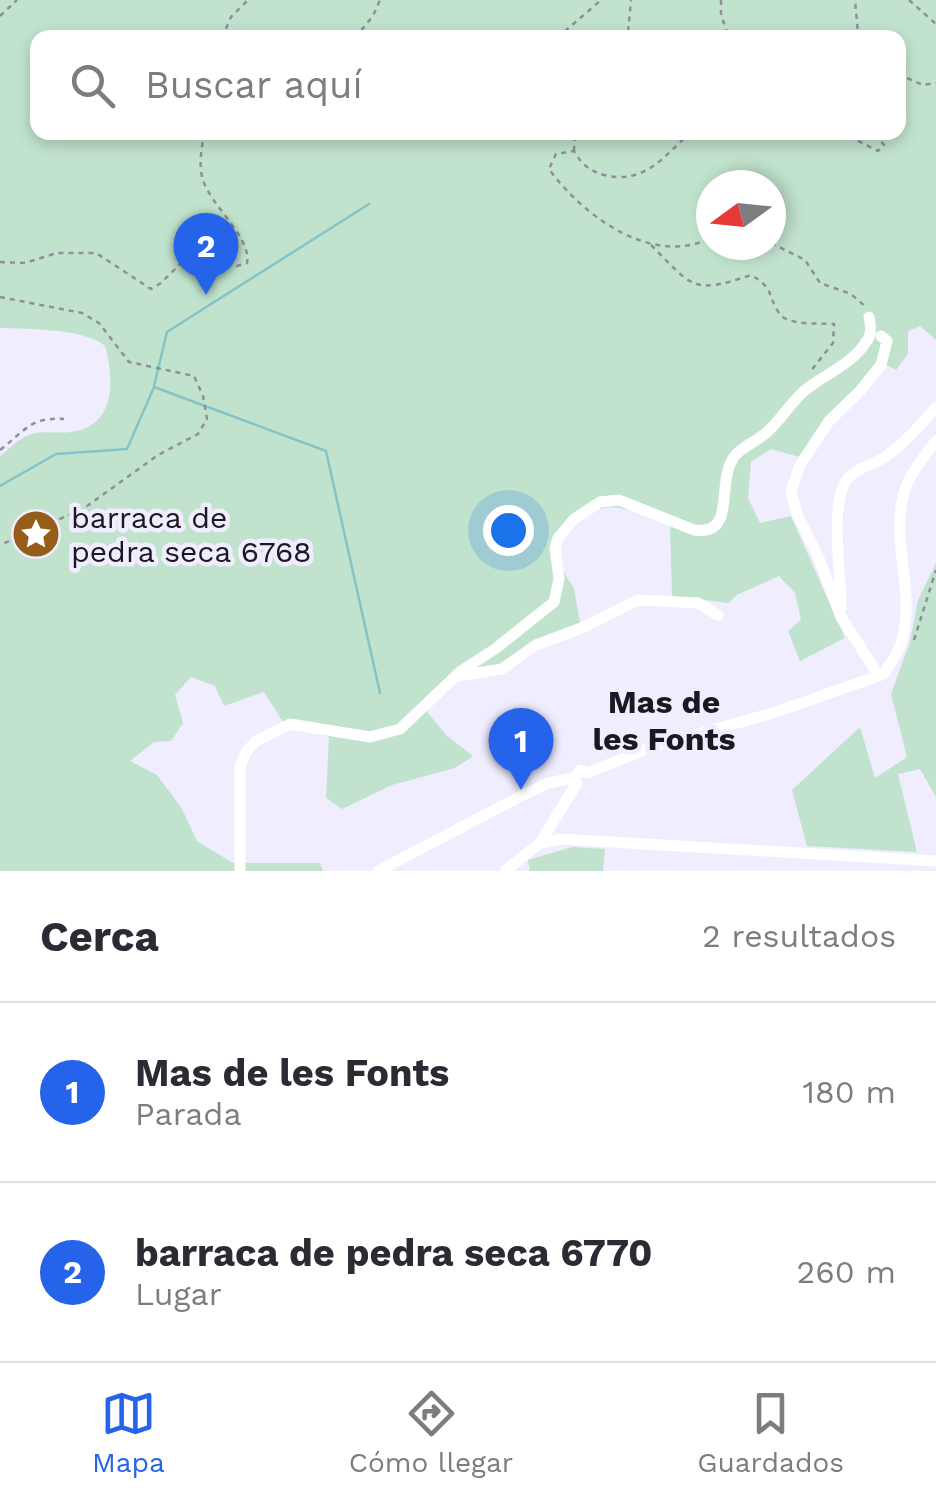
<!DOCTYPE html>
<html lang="es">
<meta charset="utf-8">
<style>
body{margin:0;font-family:"Work Sans",sans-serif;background:#f7f7f7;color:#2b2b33}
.compass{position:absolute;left:696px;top:170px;width:90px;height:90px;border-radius:50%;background:#fff;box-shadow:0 5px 15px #0003;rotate:255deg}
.you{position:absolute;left:508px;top:530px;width:35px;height:35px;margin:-25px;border:8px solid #fff;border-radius:50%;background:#1a73e8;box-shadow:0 0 0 15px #1a73e833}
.badge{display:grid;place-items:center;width:65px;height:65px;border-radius:50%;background:#2563eb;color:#fff;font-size:32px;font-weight:700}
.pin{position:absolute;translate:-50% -82px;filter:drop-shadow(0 2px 5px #0008)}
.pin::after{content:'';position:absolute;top:52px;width:35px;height:30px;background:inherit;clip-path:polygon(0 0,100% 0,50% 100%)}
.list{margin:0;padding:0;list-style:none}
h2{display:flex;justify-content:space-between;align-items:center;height:130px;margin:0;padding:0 40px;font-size:42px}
h2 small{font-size:32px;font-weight:400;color:#7c7c81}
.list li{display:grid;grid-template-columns:65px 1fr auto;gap:30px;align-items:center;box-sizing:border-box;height:180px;padding:0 40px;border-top:2px solid #e1e1e2}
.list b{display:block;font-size:38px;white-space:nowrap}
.list p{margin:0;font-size:32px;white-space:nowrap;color:#7c7c81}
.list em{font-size:32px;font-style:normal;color:#7c7c81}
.icon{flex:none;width:55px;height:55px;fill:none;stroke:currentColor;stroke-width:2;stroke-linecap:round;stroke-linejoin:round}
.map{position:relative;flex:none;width:936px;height:871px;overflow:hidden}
.search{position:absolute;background:#fff;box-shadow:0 5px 15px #0003;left:30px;right:30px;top:30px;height:110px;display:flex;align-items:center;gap:25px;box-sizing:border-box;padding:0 35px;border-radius:20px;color:#7c7c81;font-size:38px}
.sheet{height:490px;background:#fff}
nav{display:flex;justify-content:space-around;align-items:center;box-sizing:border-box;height:140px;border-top:2px solid #e1e1e2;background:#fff;font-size:28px;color:#7c7c81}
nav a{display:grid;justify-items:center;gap:5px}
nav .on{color:#2563eb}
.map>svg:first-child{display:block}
.green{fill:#c1e3cd;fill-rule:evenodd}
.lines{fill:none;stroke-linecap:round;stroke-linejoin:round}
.stream{stroke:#86c3c7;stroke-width:2.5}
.path{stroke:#908e9b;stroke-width:2.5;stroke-dasharray:5 5;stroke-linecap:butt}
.minor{stroke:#fff;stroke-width:11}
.labels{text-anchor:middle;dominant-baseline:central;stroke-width:9;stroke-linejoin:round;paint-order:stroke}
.poi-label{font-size:30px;fill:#19191f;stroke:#efedfe;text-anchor:start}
.neighbourhood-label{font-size:32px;font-weight:bold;fill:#19191f;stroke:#efedfe}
</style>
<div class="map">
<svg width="936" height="871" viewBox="0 0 936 871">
<rect width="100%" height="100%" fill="#efedfe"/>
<!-- green -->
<path class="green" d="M0,0H936V340L920,326L908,331V354L896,370L879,361L800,457L771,449L751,462L748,498L760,523L791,516L845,638L800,661L788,631L801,620L795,593L779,576L737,595L728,603L672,596L670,526C614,503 598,492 558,547L560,567L574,588L580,623L501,666L456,669L420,703L446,735L473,756L455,768L392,785L342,809L326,798L329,737L283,722L264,692L224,706L215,686L191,677L175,695L183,723L171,741L154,742L130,761L157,775L181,807L197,841L233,863H320L323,871H0V456C11,448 19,437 32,434C44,430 58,434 71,432C115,427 115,381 105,346C84,328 28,329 0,328ZM38,38H898V132H38ZM711,185H771V245H711Z
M936,563V797L920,769L898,774L917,852L807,846L792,790L860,727L875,778L907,757L891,694L910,642L918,600Z
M572,847L605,849L603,871H530L528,860Z"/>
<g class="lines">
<!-- stream -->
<path class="stream" d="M154,386L167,332L369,204
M0,486L56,454L127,449L154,387L326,451L380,693"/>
<!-- path -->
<path class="path" d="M721,0V15L729,38
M909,0L936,24
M0,16L17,0
M222,38L231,17L248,0
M355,38L373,16L380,0
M546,38L564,32L601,0
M621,38L628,32L631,0
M855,38L858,33L855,0
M898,74L923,85L936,83
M691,132C664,156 645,185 604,175C590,171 581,164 574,151L556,154L549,169C583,216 652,267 711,238
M840,132L878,151L884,145L874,132
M574,151L575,132
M771,243L805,260L820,283L851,294L866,307
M651,245C693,287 692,295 751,275C775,289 767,295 779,313C787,326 820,323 834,324L833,343L810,372
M0,262L25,263L57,253H96L151,289L161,283L182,262L219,260L237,266L247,263C252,238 211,206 203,180C198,164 202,149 204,132
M0,297L82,313L99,323L129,362L194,376L203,396L207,419L198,434L158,455L83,509L0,545
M0,450C26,430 30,417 64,419
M914,640L936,570"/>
<!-- minor -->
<path class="minor" d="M841,608C842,576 827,499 850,476C859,467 875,464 885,457C905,443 920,426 936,407
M458,676L502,669L536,645L584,627L638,600L698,603L718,615
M879,676L841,617L818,556L797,514L791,491L800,465L829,421L860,391L881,365L887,341L881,336
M574,778L580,770L587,773L652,747L773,713L884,674C890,664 899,652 902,640C915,596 893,546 902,501C906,477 922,460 936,441
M540,843L560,839L936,861
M240,871V767L246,752L256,741L290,724L370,737L400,729L461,671L495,649L554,602L559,579L555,548L558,538L574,519L600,502L619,500L694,530C742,537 710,472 741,450C749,444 759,439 766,433C780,421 789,405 803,392C824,374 853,365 868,339C872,332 871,325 869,317
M378,871L523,795L548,783L574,778
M505,871L540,843L577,783"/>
</g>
<!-- icons -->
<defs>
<g id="sight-disc" transform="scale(2.5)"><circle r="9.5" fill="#965c1a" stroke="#efedfe"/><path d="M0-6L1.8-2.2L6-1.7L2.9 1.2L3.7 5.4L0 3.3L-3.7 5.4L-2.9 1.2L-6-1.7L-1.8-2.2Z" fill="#fff"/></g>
</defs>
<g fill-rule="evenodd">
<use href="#sight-disc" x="36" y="534"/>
</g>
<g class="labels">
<!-- poi labels -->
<g class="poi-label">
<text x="71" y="517">barraca de<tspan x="71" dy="34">pedra seca 6768</tspan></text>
</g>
<!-- neighbourhood labels -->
<g class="neighbourhood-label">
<text x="664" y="702">Mas de<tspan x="664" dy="37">les Fonts</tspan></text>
</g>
</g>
</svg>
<svg class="compass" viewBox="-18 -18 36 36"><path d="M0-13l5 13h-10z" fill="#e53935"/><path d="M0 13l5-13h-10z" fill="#7c7c81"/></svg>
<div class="you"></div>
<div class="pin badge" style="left:521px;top:790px">1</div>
<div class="pin badge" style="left:206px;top:295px">2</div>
<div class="search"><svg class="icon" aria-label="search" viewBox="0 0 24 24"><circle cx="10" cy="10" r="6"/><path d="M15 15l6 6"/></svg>Buscar aquí</div>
</div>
<section class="sheet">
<h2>Cerca<small>2 resultados</small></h2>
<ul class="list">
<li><span class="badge">1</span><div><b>Mas de les Fonts</b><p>Parada</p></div><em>180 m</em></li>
<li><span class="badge">2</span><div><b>barraca de pedra seca 6770</b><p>Lugar</p></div><em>260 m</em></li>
</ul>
</section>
<nav>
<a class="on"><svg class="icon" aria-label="map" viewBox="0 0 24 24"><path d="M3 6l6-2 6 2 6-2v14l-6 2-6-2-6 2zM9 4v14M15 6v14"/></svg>Mapa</a>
<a><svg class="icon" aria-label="directions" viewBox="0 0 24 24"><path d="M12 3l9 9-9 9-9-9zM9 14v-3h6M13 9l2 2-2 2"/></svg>Cómo llegar</a>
<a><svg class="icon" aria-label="saved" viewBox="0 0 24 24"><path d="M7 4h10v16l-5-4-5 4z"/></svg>Guardados</a>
</nav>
